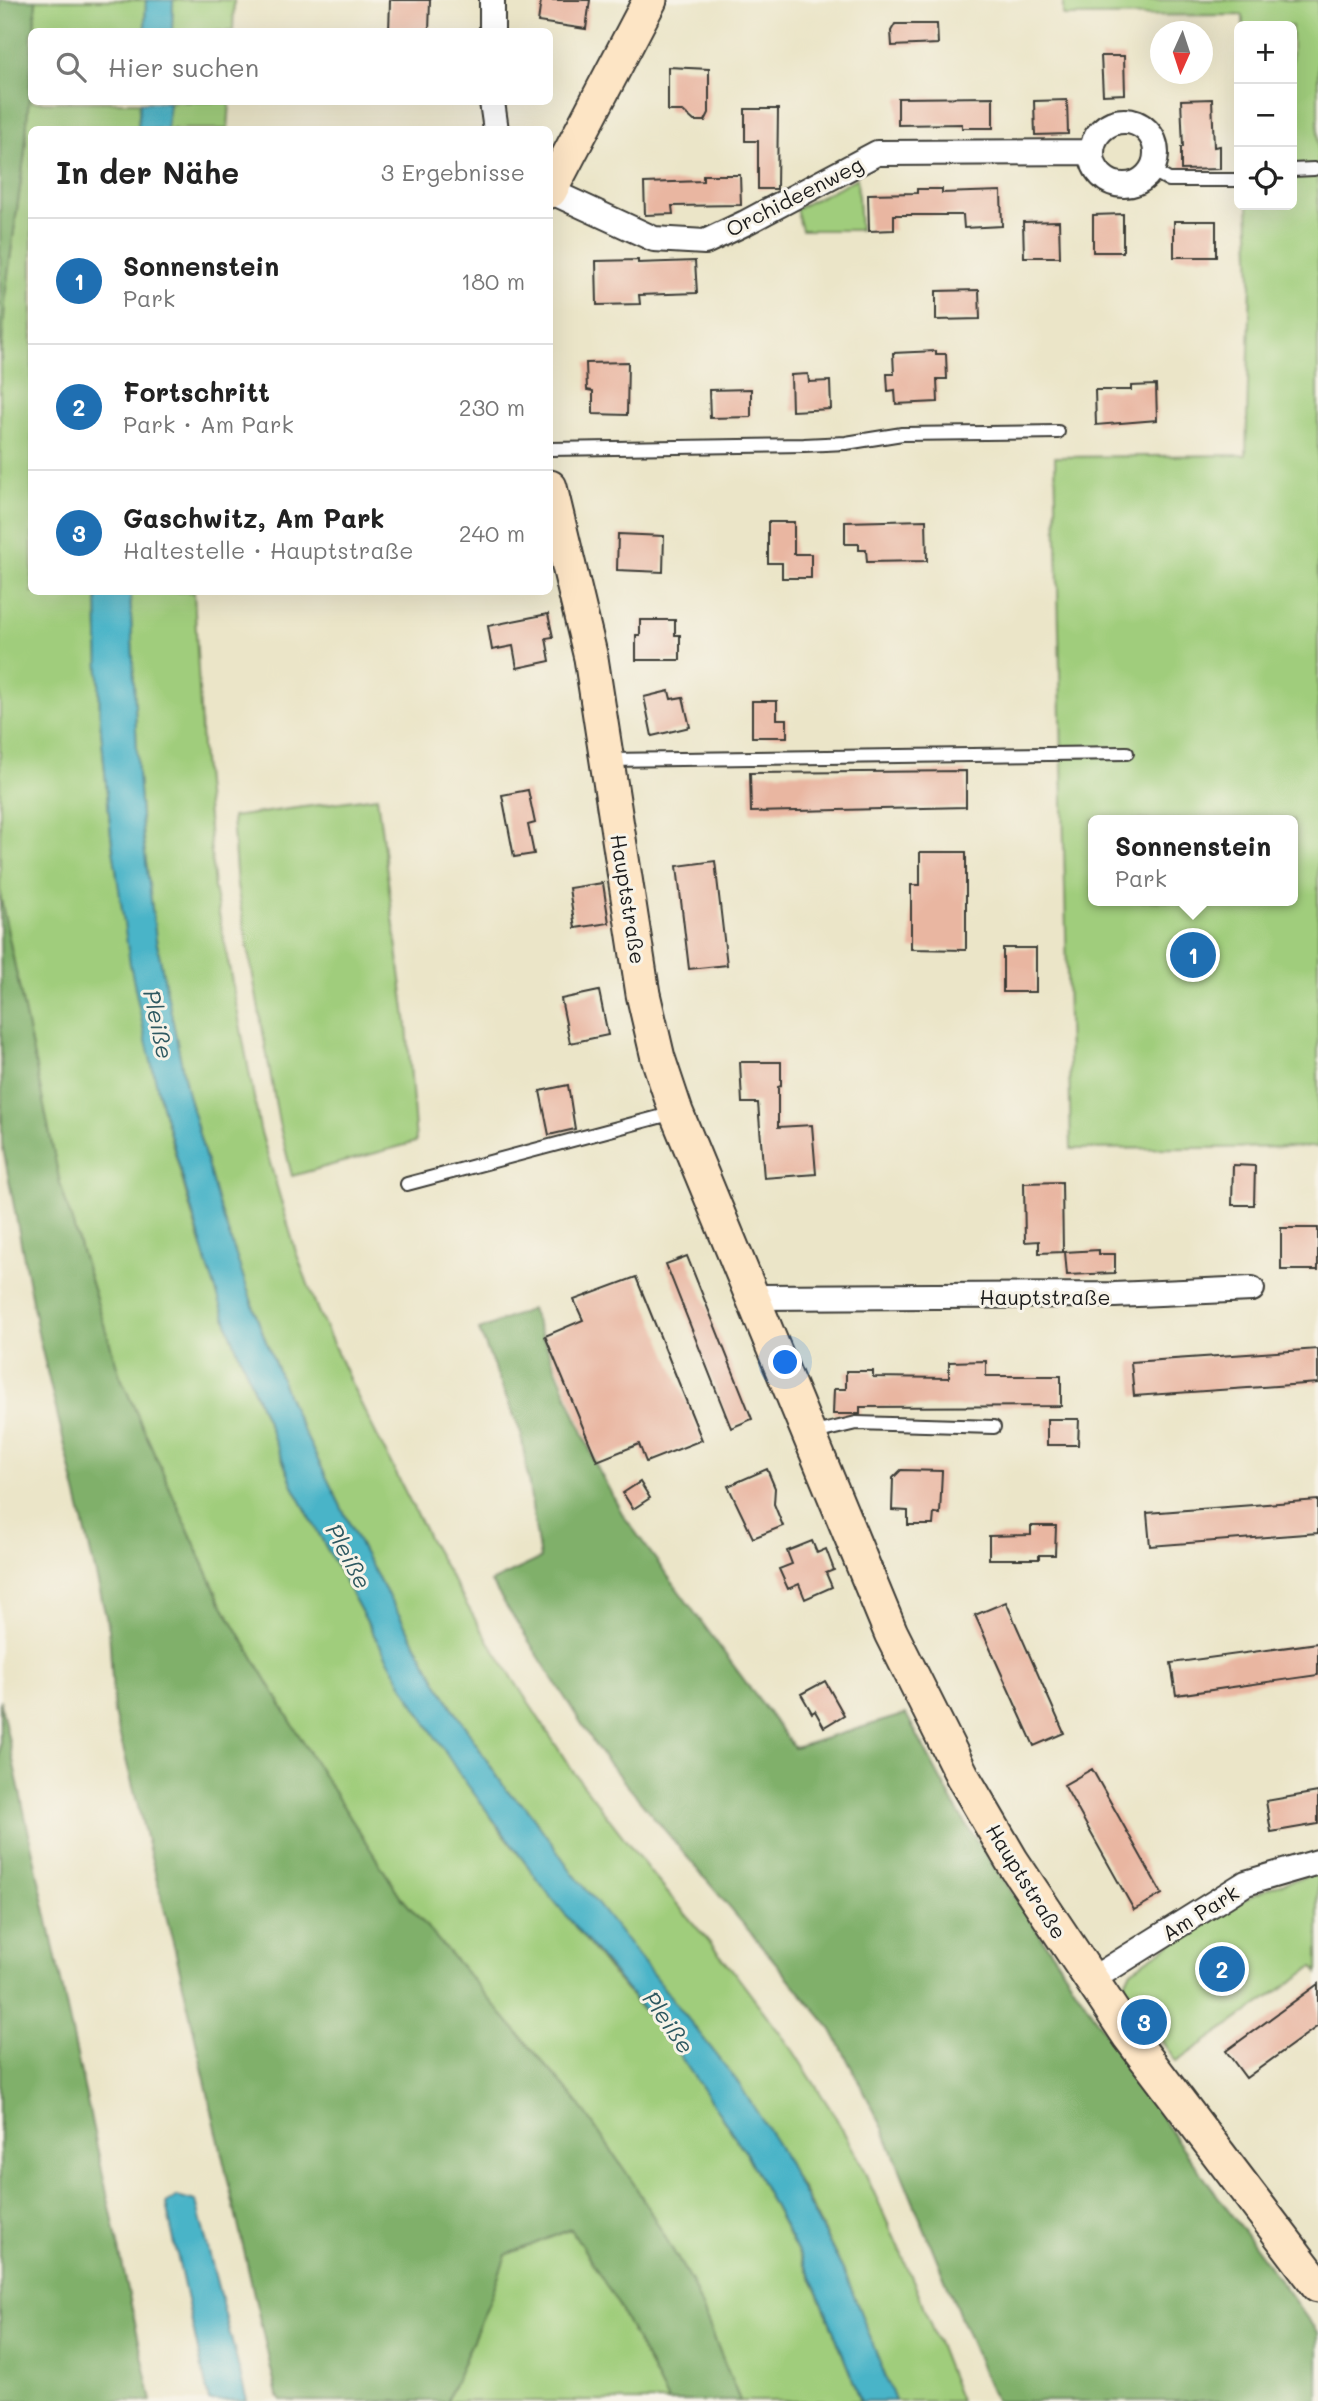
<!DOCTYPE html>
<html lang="de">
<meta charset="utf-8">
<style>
body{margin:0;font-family:Mali,sans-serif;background:#f6f6f6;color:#222}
.controls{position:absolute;right:21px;top:21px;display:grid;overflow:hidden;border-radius:10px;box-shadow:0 7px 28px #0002}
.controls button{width:63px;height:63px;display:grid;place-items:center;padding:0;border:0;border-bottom:2px solid #e0e0e0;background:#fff;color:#222;font:35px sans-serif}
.compass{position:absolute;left:1150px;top:21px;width:63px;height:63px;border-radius:50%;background:#fff;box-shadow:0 7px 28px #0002;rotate:183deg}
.you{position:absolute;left:786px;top:1363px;width:24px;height:24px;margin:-18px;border:5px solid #fff;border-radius:50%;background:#1a73e8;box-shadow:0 0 0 10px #1a73e833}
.badge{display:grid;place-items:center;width:46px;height:46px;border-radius:50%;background:#1f6fb2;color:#fff;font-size:23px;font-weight:700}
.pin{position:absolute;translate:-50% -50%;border:4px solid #fff;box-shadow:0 2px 7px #0006}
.popup{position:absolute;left:1088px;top:815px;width:210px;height:91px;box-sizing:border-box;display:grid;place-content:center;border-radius:10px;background:#fff;filter:drop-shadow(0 2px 5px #0005);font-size:23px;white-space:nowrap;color:#767676}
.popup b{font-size:26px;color:#222}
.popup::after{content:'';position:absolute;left:50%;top:100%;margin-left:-14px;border:14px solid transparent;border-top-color:#fff}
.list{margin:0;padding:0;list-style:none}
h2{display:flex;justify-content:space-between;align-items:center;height:91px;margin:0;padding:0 28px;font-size:30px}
h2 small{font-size:23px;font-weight:400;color:#767676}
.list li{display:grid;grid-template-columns:46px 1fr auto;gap:21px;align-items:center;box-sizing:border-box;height:126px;padding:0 28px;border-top:2px solid #e0e0e0}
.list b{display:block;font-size:26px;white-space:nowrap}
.list p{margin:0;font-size:23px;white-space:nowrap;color:#767676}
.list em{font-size:23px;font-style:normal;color:#767676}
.icon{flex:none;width:38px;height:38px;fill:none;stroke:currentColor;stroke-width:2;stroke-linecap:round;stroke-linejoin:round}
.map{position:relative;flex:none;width:1318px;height:2401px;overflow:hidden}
.search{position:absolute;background:#fff;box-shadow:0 7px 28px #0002;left:28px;top:28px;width:525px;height:77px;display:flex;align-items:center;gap:18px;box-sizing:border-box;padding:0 24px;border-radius:10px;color:#767676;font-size:26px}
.panel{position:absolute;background:#fff;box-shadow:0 7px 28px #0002;left:28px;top:126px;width:525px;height:469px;border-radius:10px}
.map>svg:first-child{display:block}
.green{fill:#a0cd7b;stroke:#5e744c;stroke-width:2;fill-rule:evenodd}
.forest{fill:#80b06b;stroke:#4e6644;stroke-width:2}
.water{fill:#4ab4c8;stroke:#336872;stroke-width:2}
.building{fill:#e9b6a1}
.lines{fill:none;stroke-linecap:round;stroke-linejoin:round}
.lane-casing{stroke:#3b3a36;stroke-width:16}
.street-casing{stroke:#3b3a36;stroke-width:28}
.secondary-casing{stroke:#3b3a36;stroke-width:37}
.lane{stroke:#fff;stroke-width:12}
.street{stroke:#fff;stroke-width:24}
.secondary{stroke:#fde5c5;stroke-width:33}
.labels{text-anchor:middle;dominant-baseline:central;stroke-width:6;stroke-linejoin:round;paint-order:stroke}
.street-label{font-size:21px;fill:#1c1c1c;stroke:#f7f3e8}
.water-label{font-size:23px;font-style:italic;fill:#2e5961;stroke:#f7f3e8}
</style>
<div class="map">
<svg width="1318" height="2401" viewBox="0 0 1318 2401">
<rect width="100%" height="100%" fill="#f7f3e8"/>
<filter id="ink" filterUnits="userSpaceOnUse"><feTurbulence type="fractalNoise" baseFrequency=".0143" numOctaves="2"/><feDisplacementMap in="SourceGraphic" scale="14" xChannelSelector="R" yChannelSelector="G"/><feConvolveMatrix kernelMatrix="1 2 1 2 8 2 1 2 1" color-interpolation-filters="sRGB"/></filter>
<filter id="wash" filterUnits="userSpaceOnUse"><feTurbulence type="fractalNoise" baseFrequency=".00686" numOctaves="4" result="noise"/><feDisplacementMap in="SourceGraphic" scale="28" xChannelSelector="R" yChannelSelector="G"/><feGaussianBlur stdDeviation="1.57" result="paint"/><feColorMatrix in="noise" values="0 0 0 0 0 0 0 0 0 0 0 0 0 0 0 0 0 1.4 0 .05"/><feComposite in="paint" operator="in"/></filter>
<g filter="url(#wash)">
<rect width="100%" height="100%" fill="#ebe5c8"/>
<!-- green -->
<path class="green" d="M36,0H146L145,31H34Z
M173,0H234L233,31L172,32Z
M1063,0H1318V1147L1071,1149L1055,457L1246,455L1251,281L1248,205H1292V26H1243V15L1063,16ZM1093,820H1293V901H1093Z
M31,65L32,102H140L138,129L32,130V592H97L100,720L111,835L121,898L159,1095L194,1222L230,1332L295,1490L378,1642L499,1829L608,1969L672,2044L746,2153L817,2290L861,2401H740L692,2283L634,2184L580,2105L400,1896L311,1756L219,1599L120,1376L60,1184L0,895V375L6,289L25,152Z
M169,102H230L228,129H167Z
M857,178L860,230H802L796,209Z
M130,592H194L202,748L214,888L260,1129L296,1252L318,1311L357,1396L430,1541L479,1626L572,1770L651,1873L731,1968L794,2052L835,2116L863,2168L913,2280L960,2401H895L846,2276L804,2192L737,2081L572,1872L526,1807L507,1791L490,1765L444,1694L364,1553L296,1416L260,1326L218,1203L187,1091L156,939L142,831L138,774Z
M377,797L407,1025L416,1142L292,1176L279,1123L237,886L232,817Z
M1318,1873V1973L1313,1967L1176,2062L1124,1985L1131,1970L1236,1903L1274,1886Z
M572,2229L619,2306L668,2401H447L489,2302L506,2255Z"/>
<!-- forest -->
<path class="forest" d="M0,0H36L34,31L32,32L31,65L25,152L6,289L0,375Z
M0,895L60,1183L120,1376L219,1599L313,1759L400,1896L580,2105L634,2184L692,2283L740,2401H668L619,2306L571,2229L506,2255L489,2302L447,2401H281L277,2395L177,1958L114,1713L109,1629L39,1338L2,1143Z
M531,1309L598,1469L623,1515L794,1748L906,1714L958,1812L1179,2143L1318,2333V2401H995L883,2128L832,2030L601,1754L491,1582L540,1559L521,1433L479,1330Z
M0,1700L152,2401H0Z"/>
<!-- water -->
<path class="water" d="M146,0H173L172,31H145Z
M140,102H169L167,129H138Z
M97,592H130L138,774L142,831L156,939L187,1091L218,1203L260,1326L296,1416L364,1553L444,1694L489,1764L507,1791L526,1807L572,1872L737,2081L779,2147L846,2276L895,2401H861L817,2289L746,2153L672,2044L550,1896L458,1772L414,1704L378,1642L295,1490L230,1332L208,1267L159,1095L145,1036L130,964L111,835L100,720Z
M177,2196L196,2201L247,2401H209L166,2204Z"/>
<g id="blocks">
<!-- building -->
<path class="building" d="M390,0H430L429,32H389Z
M541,0H590L586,29L538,22Z
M895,24H937L938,44L892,46L891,31Z
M1101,56H1124L1125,94L1103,95Z
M668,67L709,69V113L705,121H694L683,111H668Z
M993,97V128H962V124L898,125V98Z
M1212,99L1214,147L1220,146V169L1181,170V147H1183L1181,100Z
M1067,100L1068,134L1035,135L1034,101Z
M745,109H778L777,189H758V141H745Z
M703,175H740L741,205L672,206L673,214L645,215L644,183L703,181Z
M917,189H942V193L1001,191L1002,226L964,228L963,215H894V230L869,231L868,194L917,193Z
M1123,214V252H1093V215Z
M1059,221L1060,257H1024L1023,222Z
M1174,221H1216V257H1174Z
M638,260V263L695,261L697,293L639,295L640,304L597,305L596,261Z
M979,290L980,319L936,320V291Z
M936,351V354H946L947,379H937L938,402L896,404L895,390L888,391L887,374H894L893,353Z
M628,362L627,415L593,414V391L587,390L586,363Z
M808,374L809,382L830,381L831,409L792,411L791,375Z
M1156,385L1157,420L1096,425L1095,390H1131V386Z
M751,389V417L710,418L709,390Z
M926,520L927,561L867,562L866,550H859V544H845V522Z
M768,522H794V554H811V578H782V563H768Z
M618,534L664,536L663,572L617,570Z
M548,614L553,637L546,638L550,661L517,668L513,646L492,650L488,626Z
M640,620H675V635H680V660H636V635H640Z
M669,691L671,699L683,697L690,727L652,736L644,697Z
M752,701H777V719H787V737H752Z
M966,771V807L751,812L750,773Z
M528,790L535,823L528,825L534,854L514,857L502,795Z
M920,852H966V950L911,949V885H920Z
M715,861L727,965L689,969L677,866Z
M603,883L609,923L575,928L569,888Z
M1003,948H1036V992H1003Z
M599,991L608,1035L570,1043L561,999Z
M740,1062H781V1086L778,1087V1127L812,1125L816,1174L764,1178L758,1103H742Z
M568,1085L575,1129L549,1135L540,1091Z
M1233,1165L1255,1166L1254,1205H1232Z
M1062,1182L1063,1252L1039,1253V1241L1025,1242L1024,1183Z
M1281,1228H1318V1270H1281Z
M1099,1250V1254H1115V1273L1067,1275L1065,1252Z
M687,1256L752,1419L731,1428L666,1264Z
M636,1277L702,1440L646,1462L639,1444L597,1461L545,1336L583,1320L574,1300Z
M1318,1349V1383L1134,1396L1131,1362Z
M986,1361V1376H1061V1406L860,1407V1414H833L834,1389H846V1371H873V1377L949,1378V1362Z
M1047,1419H1079L1078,1445H1047Z
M767,1469L775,1488L774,1504L783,1526L753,1538L728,1486Z
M901,1470L942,1471L940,1514L934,1513L933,1525H908V1511L892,1510L893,1478Z
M640,1482L650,1498L633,1509L623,1493Z
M1318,1500V1533L1150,1546L1147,1513Z
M1031,1526H1056L1055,1555H1039V1559H989V1536L1031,1535Z
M812,1541L817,1553L826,1549L834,1570L826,1573L832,1587L805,1599L799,1584L788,1589L779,1569L792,1564L787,1551Z
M1006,1602L1064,1733L1034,1746L975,1615Z
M1318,1643V1675L1176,1695L1171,1663Z
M825,1681L844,1715L824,1727L815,1711L812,1713L801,1694Z
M1092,1769L1162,1894L1134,1910L1064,1785Z
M1318,1792V1824L1271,1832L1266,1801Z
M1318,1984V2026L1246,2078L1226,2051Z"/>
</g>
</g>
<g filter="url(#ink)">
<use href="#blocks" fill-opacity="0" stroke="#3b3a36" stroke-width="2"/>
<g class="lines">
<!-- lane casing -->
<g class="lane-casing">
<path id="lane" d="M1151,170L1169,180H1239
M1292,170L1314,169
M550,449L804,445L846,443L902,434L1058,432
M608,760L1127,753
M407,1184L674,1113
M810,1434L856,1423L994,1427"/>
</g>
<!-- street casing -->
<g class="street-casing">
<path id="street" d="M492,0V32
M492,102L496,130
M1092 153a32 32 0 1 1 64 0a32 32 0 1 1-64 0Z
M550,191L654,239L705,242L745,223L877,153L1092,152
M753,1297L1114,1295L1252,1289
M1091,1980L1246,1883L1318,1862"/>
</g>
<!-- secondary casing -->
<g class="secondary-casing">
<path id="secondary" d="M550,191L650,0
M550,487L591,658L643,994L658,1058L676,1112L891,1633L963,1777L1012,1861L1129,2036L1318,2285"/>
</g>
<!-- lane -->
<use href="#lane" class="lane"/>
<!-- street -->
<use href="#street" class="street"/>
<!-- secondary -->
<use href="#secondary" class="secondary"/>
</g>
</g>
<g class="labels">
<!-- street labels -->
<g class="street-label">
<text transform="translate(794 196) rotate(-27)">Orchideenweg</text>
<text transform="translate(629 899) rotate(81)">Hauptstraße</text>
<text x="1045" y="1296">Hauptstraße</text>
<text transform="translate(1027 1881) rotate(58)">Hauptstraße</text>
<text transform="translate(1200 1912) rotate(-32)">Am Park</text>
</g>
<!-- water labels -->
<g class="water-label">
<text transform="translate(159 1024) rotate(78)">Pleiße</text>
<text transform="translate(349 1556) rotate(62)">Pleiße</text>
<text transform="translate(669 2022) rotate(55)">Pleiße</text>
</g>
</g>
</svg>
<div class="controls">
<button>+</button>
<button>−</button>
<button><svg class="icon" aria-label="locate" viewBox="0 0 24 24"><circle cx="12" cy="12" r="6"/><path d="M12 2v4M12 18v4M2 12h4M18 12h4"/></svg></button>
</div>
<svg class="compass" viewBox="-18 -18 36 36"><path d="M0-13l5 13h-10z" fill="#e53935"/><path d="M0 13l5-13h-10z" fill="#767676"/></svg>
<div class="you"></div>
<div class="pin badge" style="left:1193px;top:955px">1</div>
<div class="popup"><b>Sonnenstein</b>Park</div>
<div class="pin badge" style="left:1222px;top:1969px">2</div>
<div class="pin badge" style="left:1144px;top:2022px">3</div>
<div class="search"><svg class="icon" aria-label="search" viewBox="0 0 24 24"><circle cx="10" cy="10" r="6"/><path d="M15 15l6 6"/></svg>Hier suchen</div>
<section class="panel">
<h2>In der Nähe<small>3 Ergebnisse</small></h2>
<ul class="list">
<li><span class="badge">1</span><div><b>Sonnenstein</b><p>Park</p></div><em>180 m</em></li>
<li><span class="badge">2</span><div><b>Fortschritt</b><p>Park · Am Park</p></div><em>230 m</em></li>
<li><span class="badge">3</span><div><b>Gaschwitz, Am Park</b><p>Haltestelle · Hauptstraße</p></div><em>240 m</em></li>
</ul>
</section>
</div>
